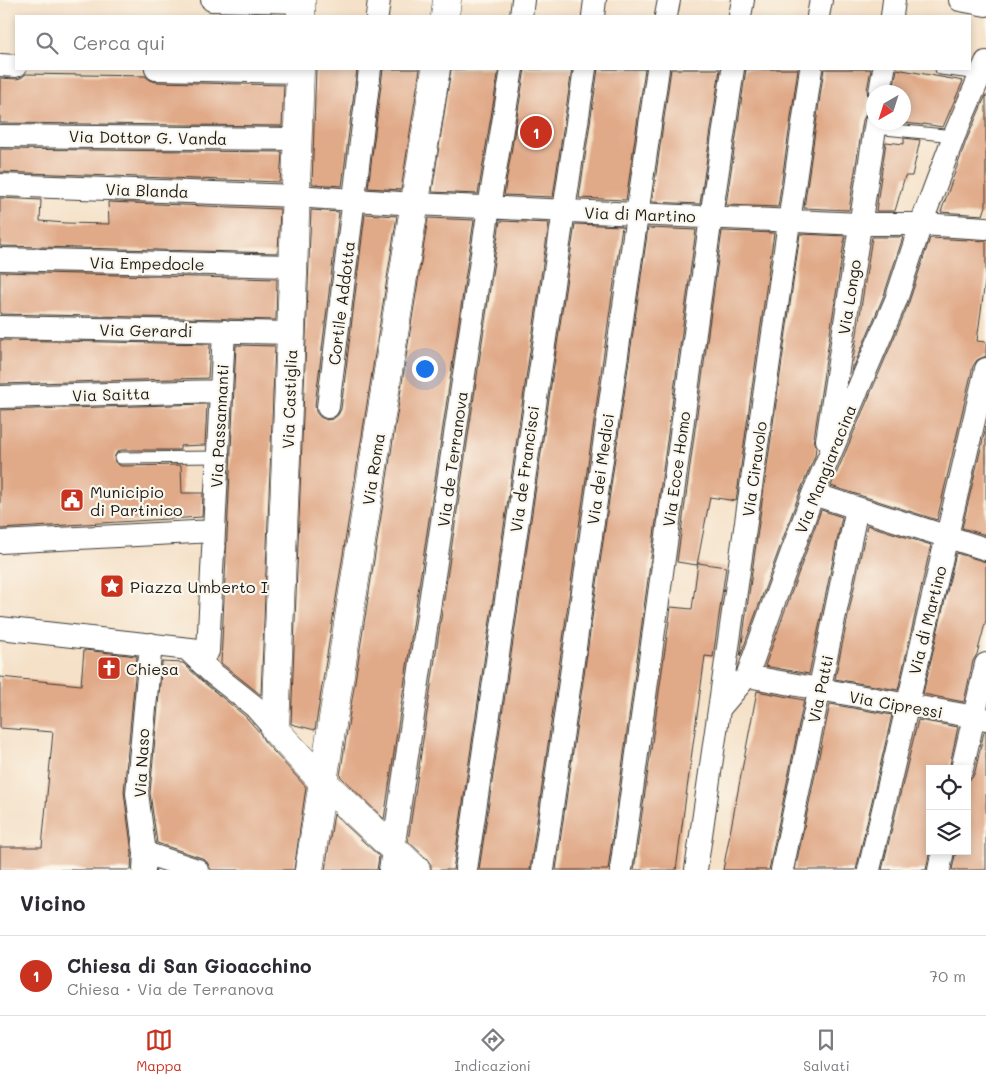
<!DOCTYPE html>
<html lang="it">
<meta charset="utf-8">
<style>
body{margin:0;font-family:Mali,sans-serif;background:#f7f7f7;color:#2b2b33}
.controls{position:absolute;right:15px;bottom:15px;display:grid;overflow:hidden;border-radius:0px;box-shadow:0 2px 8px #0003}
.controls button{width:45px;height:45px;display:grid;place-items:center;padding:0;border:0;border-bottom:1px solid #e1e1e2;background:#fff;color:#2b2b33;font:25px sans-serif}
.compass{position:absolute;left:866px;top:85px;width:45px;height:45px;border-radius:50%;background:#fff;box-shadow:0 2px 8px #0003;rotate:219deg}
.you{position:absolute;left:424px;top:368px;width:18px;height:18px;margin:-12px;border:4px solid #fff;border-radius:50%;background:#1a73e8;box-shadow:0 0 0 8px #1a73e833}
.badge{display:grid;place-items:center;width:32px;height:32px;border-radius:50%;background:#c8321e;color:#fff;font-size:16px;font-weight:700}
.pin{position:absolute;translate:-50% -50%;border:2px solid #fff;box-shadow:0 1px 5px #0006}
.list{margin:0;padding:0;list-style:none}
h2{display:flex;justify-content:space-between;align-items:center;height:65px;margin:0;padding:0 20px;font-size:21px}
h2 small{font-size:16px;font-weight:400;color:#7c7c81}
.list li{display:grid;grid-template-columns:32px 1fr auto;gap:15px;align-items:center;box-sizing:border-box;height:80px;padding:0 20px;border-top:1px solid #e1e1e2}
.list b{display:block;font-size:19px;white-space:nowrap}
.list p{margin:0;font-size:16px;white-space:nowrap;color:#7c7c81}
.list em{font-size:16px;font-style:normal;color:#7c7c81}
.icon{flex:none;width:28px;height:28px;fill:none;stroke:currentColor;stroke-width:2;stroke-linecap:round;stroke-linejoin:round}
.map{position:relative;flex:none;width:986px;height:870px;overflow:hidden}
.search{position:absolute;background:#fff;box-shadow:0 2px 8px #0003;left:15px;right:15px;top:15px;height:55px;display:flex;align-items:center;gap:12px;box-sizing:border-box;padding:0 18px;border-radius:0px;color:#7c7c81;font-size:19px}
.sheet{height:145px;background:#fff}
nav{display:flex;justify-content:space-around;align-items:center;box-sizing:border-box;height:70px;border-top:1px solid #e1e1e2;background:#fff;font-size:14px;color:#7c7c81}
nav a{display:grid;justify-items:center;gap:2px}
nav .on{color:#c8321e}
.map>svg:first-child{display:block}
.building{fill:#e0a987}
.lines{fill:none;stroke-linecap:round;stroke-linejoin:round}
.service-casing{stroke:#3d3a36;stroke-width:13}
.minor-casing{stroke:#3d3a36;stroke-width:24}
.tertiary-casing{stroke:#3d3a36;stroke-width:29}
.service{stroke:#fff;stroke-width:11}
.minor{stroke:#fff;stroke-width:22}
.tertiary{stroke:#fff;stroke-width:28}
.labels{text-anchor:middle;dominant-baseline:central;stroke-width:4.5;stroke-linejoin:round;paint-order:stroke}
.street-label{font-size:16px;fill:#1c1c1c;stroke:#fbf7ec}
.poi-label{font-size:16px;fill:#1c1c1c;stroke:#fbf7ec;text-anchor:start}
</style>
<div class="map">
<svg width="986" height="870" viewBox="0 0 986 870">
<rect width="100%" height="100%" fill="#fbf7ec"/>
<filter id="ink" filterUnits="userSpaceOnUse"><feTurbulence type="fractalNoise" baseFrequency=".02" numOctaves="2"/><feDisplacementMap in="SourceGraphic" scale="10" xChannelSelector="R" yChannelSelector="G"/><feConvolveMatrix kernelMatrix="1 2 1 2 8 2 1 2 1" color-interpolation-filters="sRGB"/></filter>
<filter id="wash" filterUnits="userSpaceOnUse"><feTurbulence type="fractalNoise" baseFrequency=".0096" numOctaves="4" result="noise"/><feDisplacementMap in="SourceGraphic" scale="20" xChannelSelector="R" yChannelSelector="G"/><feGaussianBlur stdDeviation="1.12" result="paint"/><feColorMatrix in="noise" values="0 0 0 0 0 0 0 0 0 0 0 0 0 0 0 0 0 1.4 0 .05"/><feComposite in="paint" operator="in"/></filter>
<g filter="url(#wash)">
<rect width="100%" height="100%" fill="#f5e1c8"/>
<g id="blocks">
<!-- building -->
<path class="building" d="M316,69H357L342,186L312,184Z
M383,69H420L401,190L368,188Z
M451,69H499L478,194L432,192Z
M525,69H572L553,197L504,195Z
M598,69H645L626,200L579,198Z
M671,69H720L700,204L652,202Z
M746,69H798L778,207L726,205Z
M824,69H871L867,90L868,97L866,114L863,120L849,210L804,208Z
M897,69L963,81L943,127L923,124V125L904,123V92H893Z
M26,74L145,76L150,80L156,82L284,85L282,126L0,123V78L16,79L21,78Z
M986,95V206L983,215L941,212L966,141Z
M904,138L920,140L912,176H905L895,211H876L886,142L904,144Z
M0,149L282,152L280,182L0,172Z
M0,198L41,200L40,221L65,223L109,224L108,202L280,209L278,253L0,246Z
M311,210L339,212L315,405L316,412L320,417L327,420L333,419L338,415L341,409L365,214L397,216L315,730L291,724Z
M428,218L474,220L384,819L340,776Z
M500,221L549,223L453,870H431V865L427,859L408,841Z
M575,224L622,226L530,870H479Z
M648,228L696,230L608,870H556Z
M722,231L774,233L736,501L710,497L697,565L677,562Z
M800,234L845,236L814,438L816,447L815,456L801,489L740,657Z
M872,237H903L884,295L851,373Z
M930,238L986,241V274L977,341L986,342V356L977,360L973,366L937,520L831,486L908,305Z
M0,272L277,279L276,320L0,314Z
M0,340L210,344L208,378L0,384Z
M236,345L275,346L261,695L221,663Z
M207,404L205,445L180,446V450H121L117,452L114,458L115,462L121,466L181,465L182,493H203L202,517L0,529V410Z
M986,427V535L962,528Z
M821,510L842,517L809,674L765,666Z
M867,525L931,545L898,690L835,679Z
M956,553L986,562V620L977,654L973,661L964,702L923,694Z
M698,563L726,567L713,657L705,656L676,870H634L671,607L692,609Z
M84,650L137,656L124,792L132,853L131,870H0V847H42L53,732L0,728V677L81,685Z
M162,662L183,663L203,682L245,716L260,733L264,741L306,787L294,870H211L207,862L202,858L157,843L150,793Z
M757,691L804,700L769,870H723Z
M830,704L892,715L856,870H795Z
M918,720L958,727L949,769H930V850L926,870H882Z
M984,732H986V870H952L956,851H967V781L972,778L975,772Z
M334,814L379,856L377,870H325Z"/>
</g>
</g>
<g filter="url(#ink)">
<use href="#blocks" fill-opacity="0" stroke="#3d3a36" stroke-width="1"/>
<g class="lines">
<!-- service casing -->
<g class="service-casing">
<path id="service" d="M941,69L980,74
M875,128L954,136
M121,458L218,457"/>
</g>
<!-- minor casing -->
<g class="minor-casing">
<path id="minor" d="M212,0L301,2
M960,0L986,5
M377,16L379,0
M521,16L523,0
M593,16L595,0
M666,16L669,0
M740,16L743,0
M818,16L821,0
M892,16L894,0
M0,65L16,66
M156,69L300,72
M880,92L884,69
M0,136L296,139
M0,185L295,196L415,204L860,224H921L986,228
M0,259L293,266
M0,327L291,333
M0,397L221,391
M328,407L370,69
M827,440L876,122
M813,494L986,549
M0,542L214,531
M0,628L208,651L224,331
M187,649L211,672L254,706L275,730
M747,676L986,719
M720,708L747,676L813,494L896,300L921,224L954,136L986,62
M962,769L986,664
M145,853L197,870
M144,870L145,853L137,793L151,644
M390,870L489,207L512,69
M466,870L585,69
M543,870L658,69
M621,870L711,217L733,69
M696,870L811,69
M782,870L857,508
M869,870L986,369
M939,870L943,851"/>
</g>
<!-- tertiary casing -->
<g class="tertiary-casing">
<path id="tertiary" d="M301,16V0
M445,16L447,0
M300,69L291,333L275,730L324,783L416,870
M309,870L436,69"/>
</g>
<!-- service -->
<use href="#service" class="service"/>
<!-- minor -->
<use href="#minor" class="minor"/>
<!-- tertiary -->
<use href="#tertiary" class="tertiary"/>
</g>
</g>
<!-- icons -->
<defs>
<g id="civic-square" transform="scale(1.25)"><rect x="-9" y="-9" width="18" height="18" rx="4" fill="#c8321e" stroke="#fbf7ec"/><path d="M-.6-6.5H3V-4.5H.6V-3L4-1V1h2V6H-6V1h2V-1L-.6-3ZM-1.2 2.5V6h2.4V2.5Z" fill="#fff"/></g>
<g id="sight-square" transform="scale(1.25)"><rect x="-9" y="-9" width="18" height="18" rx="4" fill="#c8321e" stroke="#fbf7ec"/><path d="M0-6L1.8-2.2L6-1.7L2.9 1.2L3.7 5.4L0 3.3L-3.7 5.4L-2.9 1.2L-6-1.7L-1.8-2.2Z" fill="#fff"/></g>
<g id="church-square" transform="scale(1.25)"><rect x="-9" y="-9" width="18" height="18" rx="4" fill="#c8321e" stroke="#fbf7ec"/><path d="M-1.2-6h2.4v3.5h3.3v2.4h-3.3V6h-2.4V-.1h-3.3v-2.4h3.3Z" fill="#fff"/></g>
</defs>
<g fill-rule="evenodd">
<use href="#civic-square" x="72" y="500"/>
<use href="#sight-square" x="112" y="586"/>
<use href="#church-square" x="109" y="668"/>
</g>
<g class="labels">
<!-- street labels -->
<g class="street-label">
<text transform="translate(148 137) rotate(1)">Via Dottor G. Vanda</text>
<text transform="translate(147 190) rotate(2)">Via Blanda</text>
<text transform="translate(640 214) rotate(2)">Via di Martino</text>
<text transform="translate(147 263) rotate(1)">Via Empedocle</text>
<text transform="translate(849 297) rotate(-81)">Via Longo</text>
<text transform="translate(341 303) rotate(-83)">Cortile Addotta</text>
<text transform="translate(146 330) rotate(1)">Via Gerardi</text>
<text transform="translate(111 394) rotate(-2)">Via Saitta</text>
<text transform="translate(289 399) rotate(-88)">Via Castiglia</text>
<text transform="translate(219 426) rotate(-87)">Via Passannanti</text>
<text transform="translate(452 459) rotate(-82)">Via de Terranova</text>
<text transform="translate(373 469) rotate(-81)">Via Roma</text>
<text transform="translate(524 469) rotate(-82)">Via de Francisci</text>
<text transform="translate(600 469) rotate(-82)">Via dei Medici</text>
<text transform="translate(676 469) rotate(-82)">Via Ecce Homo</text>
<text transform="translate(754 469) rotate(-82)">Via Ciravolo</text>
<text transform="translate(825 469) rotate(-68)">Via Mangiaracina</text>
<text transform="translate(927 620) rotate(-76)">Via di Martino</text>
<text transform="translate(820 689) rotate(-78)">Via Patti</text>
<text transform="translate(896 704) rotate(10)">Via Cipressi</text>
<text transform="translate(141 763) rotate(-87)">Via Naso</text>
</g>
<!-- poi labels -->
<g class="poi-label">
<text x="90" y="491">Municipio<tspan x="90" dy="18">di Partinico</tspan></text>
<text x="130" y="586">Piazza Umberto I</text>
<text x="126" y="668">Chiesa</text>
</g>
</g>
</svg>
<div class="controls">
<button><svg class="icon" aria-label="locate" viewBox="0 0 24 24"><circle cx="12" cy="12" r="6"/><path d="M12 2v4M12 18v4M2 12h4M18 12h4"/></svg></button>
<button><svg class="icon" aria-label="layers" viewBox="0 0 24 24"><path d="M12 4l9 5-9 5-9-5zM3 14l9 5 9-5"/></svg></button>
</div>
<svg class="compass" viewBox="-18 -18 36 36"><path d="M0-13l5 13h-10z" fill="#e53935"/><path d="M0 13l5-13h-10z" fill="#7c7c81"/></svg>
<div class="you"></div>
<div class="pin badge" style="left:536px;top:132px">1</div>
<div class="search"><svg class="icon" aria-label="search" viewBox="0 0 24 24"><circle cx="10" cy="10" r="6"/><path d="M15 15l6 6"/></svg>Cerca qui</div>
</div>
<section class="sheet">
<h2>Vicino<small></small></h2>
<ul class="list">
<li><span class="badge">1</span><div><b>Chiesa di San Gioacchino</b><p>Chiesa · Via de Terranova</p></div><em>70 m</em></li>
</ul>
</section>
<nav>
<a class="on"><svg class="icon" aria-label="map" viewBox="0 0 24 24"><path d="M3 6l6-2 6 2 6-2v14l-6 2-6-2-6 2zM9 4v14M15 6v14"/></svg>Mappa</a>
<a><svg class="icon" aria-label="directions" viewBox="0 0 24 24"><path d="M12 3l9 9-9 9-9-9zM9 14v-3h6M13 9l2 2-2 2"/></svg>Indicazioni</a>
<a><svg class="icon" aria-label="saved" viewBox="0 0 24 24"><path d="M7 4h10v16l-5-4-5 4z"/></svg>Salvati</a>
</nav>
